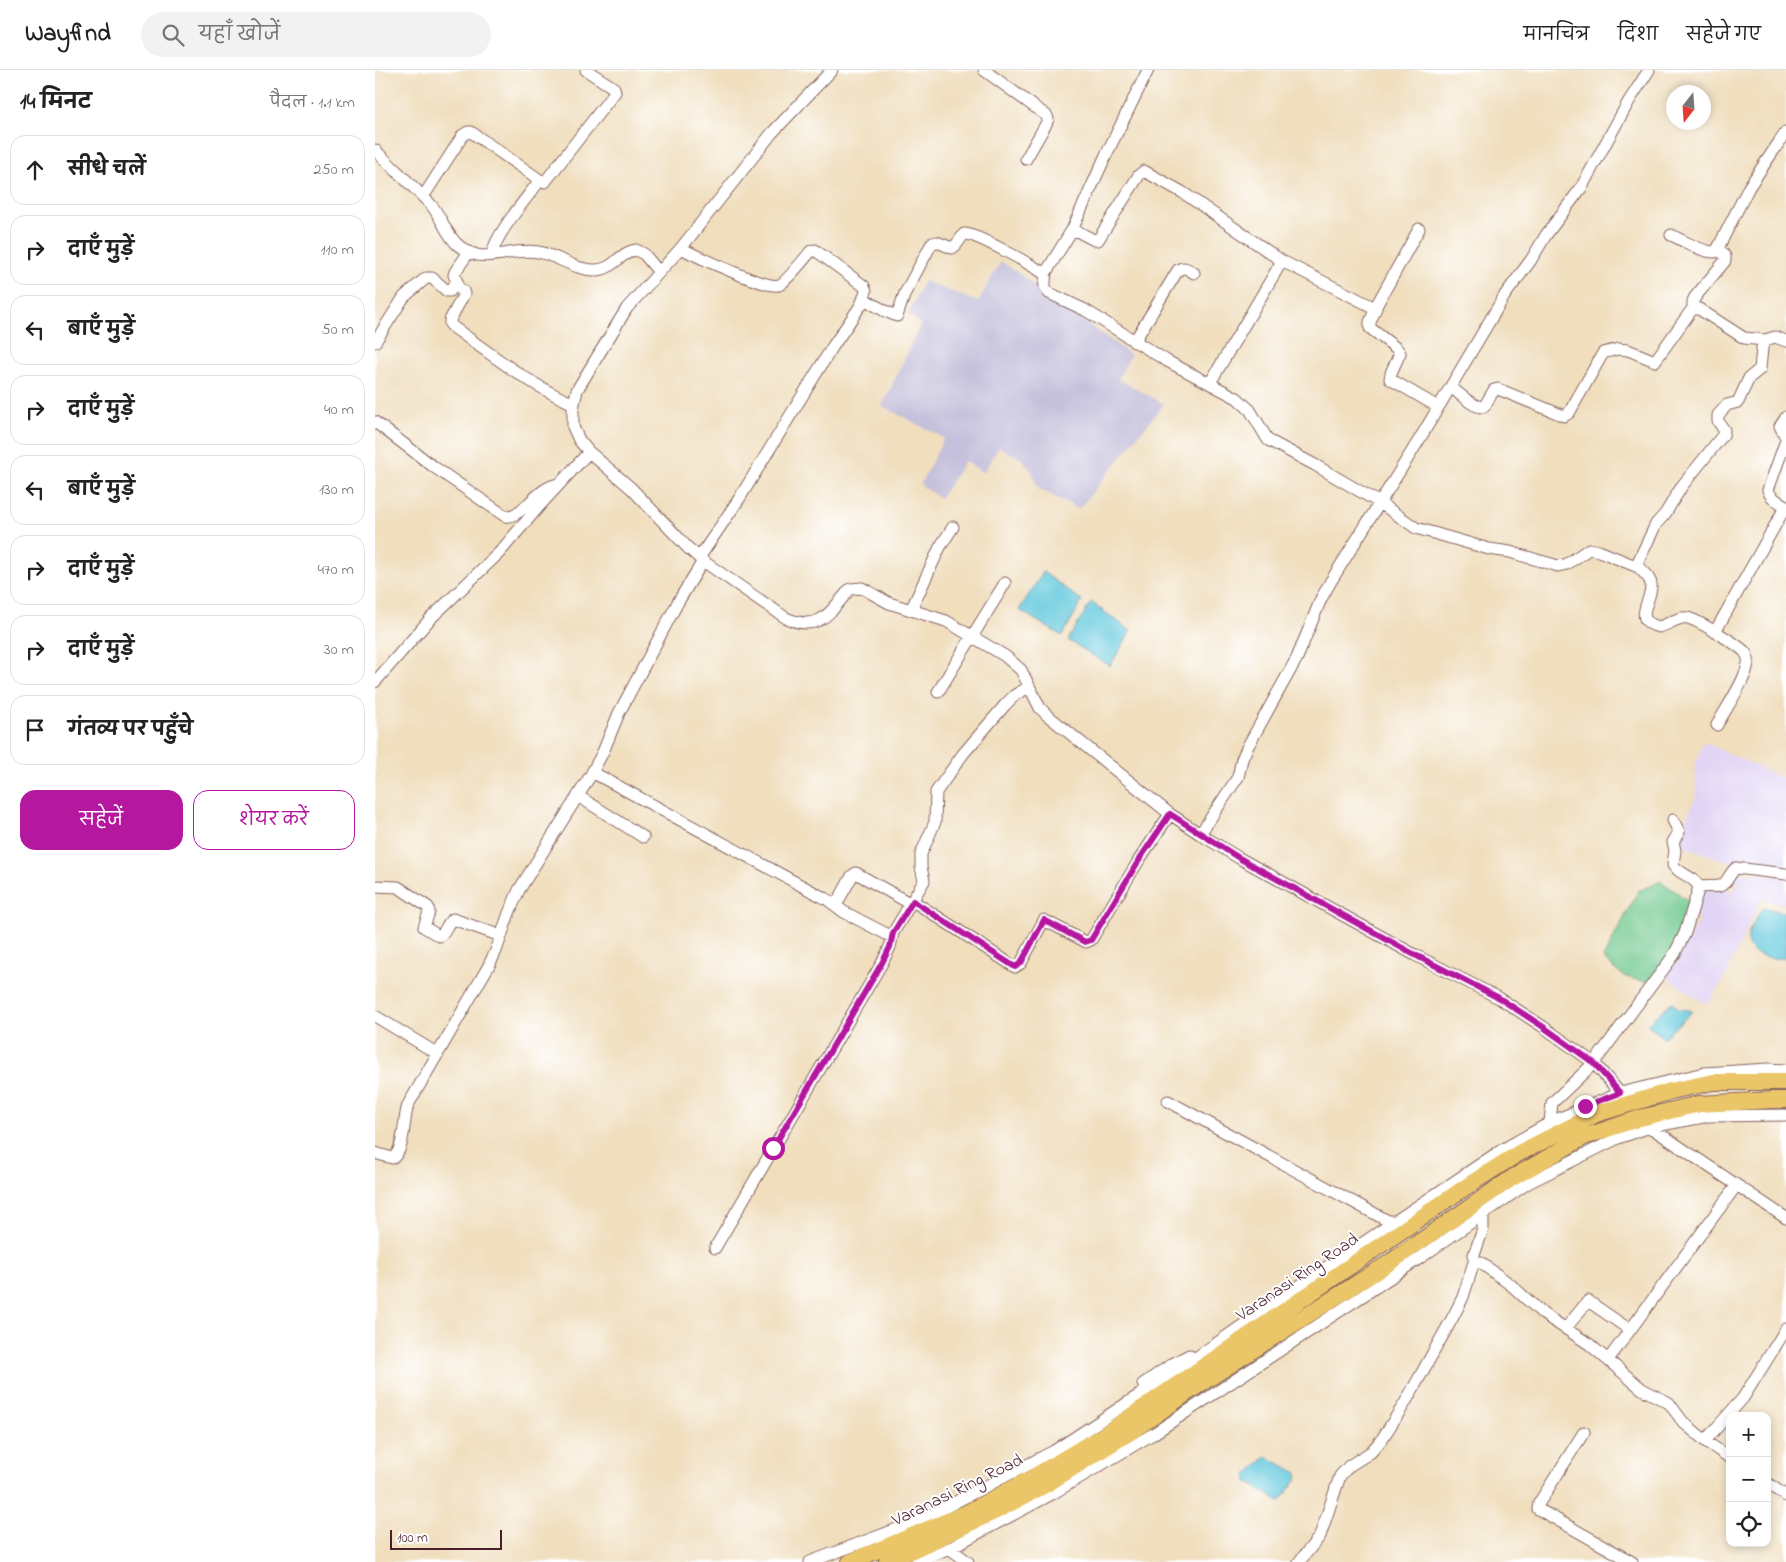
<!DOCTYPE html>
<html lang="hi">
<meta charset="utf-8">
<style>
body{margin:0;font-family:"Indie Flower","Playpen Sans Deva",sans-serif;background:#f2f2f2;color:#222}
.controls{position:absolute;right:15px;bottom:15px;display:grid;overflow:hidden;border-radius:10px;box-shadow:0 2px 8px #0003}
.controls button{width:45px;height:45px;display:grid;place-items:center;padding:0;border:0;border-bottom:1px solid #e0e0e0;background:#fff;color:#222;font:25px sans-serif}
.compass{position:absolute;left:1291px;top:15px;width:45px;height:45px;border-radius:50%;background:#fff;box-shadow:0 2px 8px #0003;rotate:197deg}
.scale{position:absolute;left:15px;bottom:12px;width:112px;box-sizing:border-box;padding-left:5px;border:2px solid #4a1f2b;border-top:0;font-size:14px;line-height:18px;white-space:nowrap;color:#4a1f2b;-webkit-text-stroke:4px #fff;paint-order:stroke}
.stop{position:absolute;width:15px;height:15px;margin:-11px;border:4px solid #b5179e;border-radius:50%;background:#fff}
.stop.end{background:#b5179e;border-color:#fff;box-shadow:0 1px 5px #0008}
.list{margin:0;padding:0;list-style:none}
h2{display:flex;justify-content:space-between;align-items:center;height:65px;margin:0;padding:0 20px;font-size:21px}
h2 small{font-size:16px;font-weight:400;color:#767676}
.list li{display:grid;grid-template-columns:32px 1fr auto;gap:15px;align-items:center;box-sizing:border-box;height:70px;margin:0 10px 10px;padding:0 10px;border:1px solid #e0e0e0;border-radius:15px}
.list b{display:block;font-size:19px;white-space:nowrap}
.list em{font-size:16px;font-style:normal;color:#767676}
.actions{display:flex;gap:10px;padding:15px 20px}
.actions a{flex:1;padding:11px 0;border:1px solid #b5179e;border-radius:15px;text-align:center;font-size:18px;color:#b5179e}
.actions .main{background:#b5179e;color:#fff}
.icon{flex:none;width:28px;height:28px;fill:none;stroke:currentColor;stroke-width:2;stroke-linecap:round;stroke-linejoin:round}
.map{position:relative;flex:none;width:1411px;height:1492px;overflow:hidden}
header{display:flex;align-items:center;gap:30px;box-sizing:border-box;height:70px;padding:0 25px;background:#fff;border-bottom:1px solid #e0e0e0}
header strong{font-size:24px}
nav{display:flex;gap:28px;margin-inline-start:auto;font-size:18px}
.search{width:350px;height:45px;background:#f2f2f2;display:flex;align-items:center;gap:12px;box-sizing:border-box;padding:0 18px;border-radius:28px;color:#767676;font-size:19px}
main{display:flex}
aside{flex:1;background:#fff}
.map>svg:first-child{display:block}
.built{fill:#e1d4f4}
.industrial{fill:#c5c0db}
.green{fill:#72c98f;stroke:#5e745d}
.water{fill:#5fc7dc;stroke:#547384}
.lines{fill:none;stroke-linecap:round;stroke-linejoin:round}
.minor-casing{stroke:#84625e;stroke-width:13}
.highway-casing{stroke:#84625e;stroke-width:18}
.minor{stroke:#fff;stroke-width:11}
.highway{stroke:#ebc669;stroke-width:16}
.route{stroke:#b5179e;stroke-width:6}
.labels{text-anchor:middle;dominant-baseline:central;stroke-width:4;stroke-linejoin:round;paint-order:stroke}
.street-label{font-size:18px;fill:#4a1f2b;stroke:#fff}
</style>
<header>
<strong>Wayfind</strong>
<div class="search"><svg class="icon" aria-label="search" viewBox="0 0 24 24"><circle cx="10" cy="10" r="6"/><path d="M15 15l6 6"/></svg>यहाँ खोजें</div>
<nav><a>मानचित्र</a><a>दिशा</a><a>सहेजे गए</a></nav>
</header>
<main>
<aside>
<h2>14 मिनट<small>पैदल · 1.1 km</small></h2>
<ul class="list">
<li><svg class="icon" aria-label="ahead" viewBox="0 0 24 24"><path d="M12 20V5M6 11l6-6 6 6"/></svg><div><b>सीधे चलें</b></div><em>250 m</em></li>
<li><svg class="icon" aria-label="right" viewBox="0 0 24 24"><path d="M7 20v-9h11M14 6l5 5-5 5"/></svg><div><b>दाएँ मुड़ें</b></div><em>110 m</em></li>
<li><svg class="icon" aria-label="left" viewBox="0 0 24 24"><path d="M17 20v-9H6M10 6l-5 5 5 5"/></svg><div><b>बाएँ मुड़ें</b></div><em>50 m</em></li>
<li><svg class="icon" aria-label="right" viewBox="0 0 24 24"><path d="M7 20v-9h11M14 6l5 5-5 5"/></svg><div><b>दाएँ मुड़ें</b></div><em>40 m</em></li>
<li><svg class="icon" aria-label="left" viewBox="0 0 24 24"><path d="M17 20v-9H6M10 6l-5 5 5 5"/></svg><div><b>बाएँ मुड़ें</b></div><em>130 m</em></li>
<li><svg class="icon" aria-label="right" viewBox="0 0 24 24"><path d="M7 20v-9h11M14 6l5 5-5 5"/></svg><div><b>दाएँ मुड़ें</b></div><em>470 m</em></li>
<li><svg class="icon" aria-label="right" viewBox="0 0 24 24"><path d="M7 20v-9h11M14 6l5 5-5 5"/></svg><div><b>दाएँ मुड़ें</b></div><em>30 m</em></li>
<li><svg class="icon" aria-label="arrive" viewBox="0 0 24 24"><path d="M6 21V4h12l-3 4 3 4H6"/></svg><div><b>गंतव्य पर पहुँचे</b></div></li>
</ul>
<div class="actions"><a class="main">सहेजें</a><a>शेयर करें</a></div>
</aside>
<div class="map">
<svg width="1411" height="1492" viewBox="0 0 1411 1492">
<rect width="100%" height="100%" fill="#fff"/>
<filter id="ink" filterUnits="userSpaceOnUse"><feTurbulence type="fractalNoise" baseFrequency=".02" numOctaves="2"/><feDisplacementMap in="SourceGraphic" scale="10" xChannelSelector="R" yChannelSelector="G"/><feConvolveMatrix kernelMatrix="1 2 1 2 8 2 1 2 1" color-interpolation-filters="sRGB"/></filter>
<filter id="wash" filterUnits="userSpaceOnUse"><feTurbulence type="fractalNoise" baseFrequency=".0096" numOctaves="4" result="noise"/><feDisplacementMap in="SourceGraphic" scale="20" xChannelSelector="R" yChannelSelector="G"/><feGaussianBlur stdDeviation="1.12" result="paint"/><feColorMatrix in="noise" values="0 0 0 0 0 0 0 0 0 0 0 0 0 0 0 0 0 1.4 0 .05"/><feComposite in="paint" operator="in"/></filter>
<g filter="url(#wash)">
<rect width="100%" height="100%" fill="#f0debd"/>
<!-- built -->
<path class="built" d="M1329,672L1411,710V801L1371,796L1341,788L1301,773L1321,725V692Z
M1359,802L1411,807V835L1386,829L1350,907L1332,935L1292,908L1324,849L1318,845L1329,820L1349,818L1359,821L1363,811L1356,805Z"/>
<!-- industrial -->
<path class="industrial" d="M626,191L756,285L743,309L789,334L704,439L662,418L657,402L647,389L624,377L608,403L590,391L565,428L545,415L569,368L507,336L546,254L533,244L549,211L603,232Z"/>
<!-- green -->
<path class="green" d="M1286,811L1315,832L1307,865L1275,912C1248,908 1247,907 1228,888L1263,821Z"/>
<!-- water -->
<path class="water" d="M668,502L707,531L687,566L644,540Z
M716,532L756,561L735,596L693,570Z
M1388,837L1411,843V888C1397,890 1368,886 1373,866C1374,858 1384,845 1388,837Z
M1297,932L1304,939L1314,940L1317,942L1288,968L1272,954Z
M891,1387L923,1403L922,1409L905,1432L872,1412V1405Z"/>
</g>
<g filter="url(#ink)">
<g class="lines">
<!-- minor casing -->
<g class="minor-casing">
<path id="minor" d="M457,0L397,63L306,178L252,238L202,320L198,338V357L204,370L214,382L256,418L313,478L328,491L411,548C445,563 455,542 475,519L487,518L514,533L571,551L630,586L646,600L665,638L672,645L795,744L825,764L864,788L1040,885L1124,928L1167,956L1219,993L1245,1023
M609,0L672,46L673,49L671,54L651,89
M0,80C19,99 39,117 57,136C66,147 70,161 80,172C85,178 95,183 102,185C119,189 142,178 163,182C182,185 201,201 221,200C238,200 245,182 261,180L269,184L284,202
M48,127L88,65L93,62H96L165,110L170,112L240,22L239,18L211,0
M697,160L731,85L773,0
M1296,165C1308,170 1332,186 1344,181
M306,178C321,186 391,219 404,215C409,214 431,187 436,181L440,180L489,216L491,221L486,235L458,276L364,429L324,488
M117,185C119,166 152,128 165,110
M670,204L697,160H700L719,170H723L764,105L769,101L807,122L907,191L1000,238L1044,159
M80,215L88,221L89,224L75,250V254L78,257C117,285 155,315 199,334
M489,229L510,241L522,246L530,223L557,173L562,172L577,178L581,175L589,164C601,163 658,196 670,204C672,213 666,214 674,223L710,240L792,291L862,328L875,340L893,370L940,395L1005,433L1041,458L1114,479L1135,482L1183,496L1192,494L1214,479L1224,481L1263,497
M1001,238L995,252V258L1021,278L1025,283L1016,303L1015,309L1063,337
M1318,238V231L1320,227L1350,191V186L1343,178L1374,117L1411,62
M0,272L29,227L51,208H57L72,221H75L82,212L79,205L80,202L94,182
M759,272L803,200C809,196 813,199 819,203
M835,313L907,191
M1076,317C1085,324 1098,338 1109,337L1119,320L1123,319L1189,346L1194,343L1228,283L1243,279L1253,280L1280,291L1318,238L1324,239L1369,268L1390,270
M1411,347L1405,356L1411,368
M0,352L59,397L130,446C147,449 161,417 184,414
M536,540L565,477L578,457
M1340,562L1411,436C1404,432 1395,428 1393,420L1411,370
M0,612L56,548L124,483L167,433L214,382
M563,622L630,513
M1342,655C1350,640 1372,608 1373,593C1374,589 1372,585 1370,582C1362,574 1324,551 1313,548C1304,546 1293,555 1284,557C1255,550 1278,531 1276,514C1275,505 1265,502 1262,494L1281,454L1290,444L1307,416L1348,365L1349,360L1343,351V345L1352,335L1363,332L1374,308L1385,299L1387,278L1390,270L1400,267L1411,271
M217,702L453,830L469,842L517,867
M203,726L268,767
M1298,750L1304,762L1298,772L1300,780L1298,795C1305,805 1319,806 1324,817
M825,764L863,707L867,689L873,676L922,588L946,529L956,511L1044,370L1130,225L1156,190L1171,165L1206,118L1254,31L1274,0
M0,816L23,817L53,837L54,842L49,857L64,866C71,863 71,853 78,849L126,866
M538,831L640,897L646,893L669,850L711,872L716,870L764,790L795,744
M461,835L477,806L481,803L536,834
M0,946L63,984
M793,1031L1013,1151H1021
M1175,1052L1177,1033L1219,993L1299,885L1310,863L1324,817C1330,816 1339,817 1345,816C1352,814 1355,802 1361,798L1411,804
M1275,1057L1411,1148
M0,1083L17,1088C30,1082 28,1049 33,1035L113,897L121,881L134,843L144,820L214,708L228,682L244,643L303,532L328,491
M340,1178L507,893L515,877L518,863L549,811L546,797V784L560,752L561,722L588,684L630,635L640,625L654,617
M1099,1192V1185L1108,1159V1145
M1191,1258L1213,1231L1255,1260
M1233,1290L1361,1116
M768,1314L797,1294L814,1285
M1209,1362L1164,1433L1163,1439L1257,1492
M1330,1371L1368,1328L1411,1259
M1392,1413L1411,1426
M574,1478L593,1492
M435,1492L546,1450L679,1381L816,1291L940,1205L1125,1081L1178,1051L1245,1023L1329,1003L1393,999L1411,1000
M541,1492L577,1477L677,1424L778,1364L1042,1190L1153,1113L1243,1068L1275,1057L1334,1046L1411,1045
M924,1492L945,1466L965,1406L974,1396L996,1382L1007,1369L1030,1333L1078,1247L1088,1227L1099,1192L1106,1193L1136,1215L1168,1244L1214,1274L1267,1319L1294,1333L1308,1352L1333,1373L1355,1388"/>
</g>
<!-- highway casing -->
<g class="highway-casing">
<path id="highway" d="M475,1492L591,1443L655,1409L724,1368L1092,1116L1144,1083L1221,1044L1296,1021L1338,1012H1411
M512,1492L621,1441L672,1414L757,1361L828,1312L1017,1191L1137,1108L1209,1067L1265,1048L1324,1034L1398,1030H1411"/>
</g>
<!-- minor -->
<use href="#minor" class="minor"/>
<!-- highway -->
<use href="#highway" class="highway"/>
</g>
</g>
<g class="lines" filter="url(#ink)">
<!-- route -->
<path class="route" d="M398,1078L507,893L515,877L518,863L538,831L640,897L646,893L669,850L710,872L716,870L764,790L795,744L864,788L1040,885L1124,928L1167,956L1219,993L1245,1023L1210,1036"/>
</g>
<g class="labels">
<!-- street labels -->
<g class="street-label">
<text transform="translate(923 1208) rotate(-34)">Varanasi Ring Road</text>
<text transform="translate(583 1421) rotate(-26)">Varanasi Ring Road</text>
</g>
</g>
</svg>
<div class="controls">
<button>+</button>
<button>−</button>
<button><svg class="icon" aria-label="locate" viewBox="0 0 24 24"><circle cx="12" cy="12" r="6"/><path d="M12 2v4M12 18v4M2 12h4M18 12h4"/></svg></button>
</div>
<svg class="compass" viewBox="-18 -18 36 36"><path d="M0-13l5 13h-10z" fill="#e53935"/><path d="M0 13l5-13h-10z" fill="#767676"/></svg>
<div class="scale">100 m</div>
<div class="stop" style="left:398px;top:1078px"></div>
<div class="stop end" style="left:1210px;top:1036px"></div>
</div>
</main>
